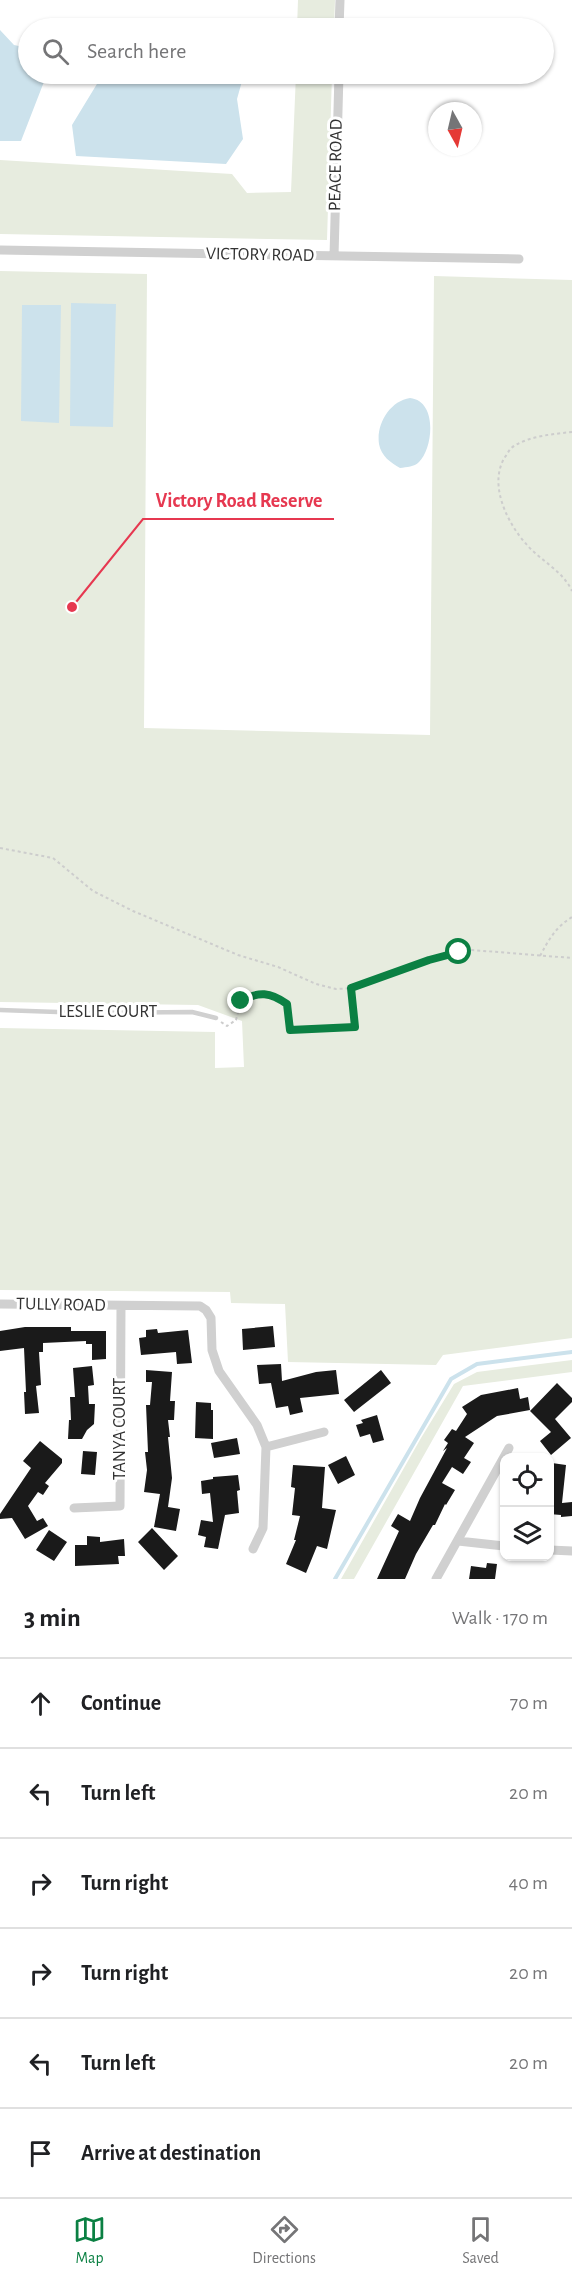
<!DOCTYPE html>
<meta charset="utf-8">
<style>
body{margin:0;font-family:"Alegreya Sans",sans-serif;background:#f2f2f2;color:#202124}
.controls{position:absolute;right:18px;bottom:18px;display:grid;overflow:hidden;border-radius:12px;box-shadow:0 2px 4px #0004}
.controls button{width:54px;height:54px;display:grid;place-items:center;padding:0;border:0;border-bottom:2px solid #e0e0e0;background:#fff;color:#202124;font:30px sans-serif}
.compass{position:absolute;left:428px;top:102px;width:54px;height:54px;border-radius:50%;background:#fff;box-shadow:0 2px 4px #0004;rotate:172deg}
.stop{position:absolute;width:18px;height:18px;margin:-14px;border:4px solid #0b8043;border-radius:50%;background:#fff}
.stop.end{background:#0b8043;border-color:#fff;box-shadow:0 2px 6px #0008}
.list{margin:0;padding:0;list-style:none}
h2{display:flex;justify-content:space-between;align-items:center;height:78px;margin:0;padding:0 24px;font-size:26px}
h2 small{font-size:20px;font-weight:400;color:#757577}
.list li{display:grid;grid-template-columns:39px 1fr auto;gap:18px;align-items:center;box-sizing:border-box;height:90px;padding:0 24px;border-top:2px solid #e0e0e0}
.list b{display:block;font-size:22px;white-space:nowrap}
.list em{font-size:20px;font-style:normal;color:#757577}
.icon{flex:none;width:33px;height:33px;fill:none;stroke:currentColor;stroke-width:2;stroke-linecap:round;stroke-linejoin:round}
.map{position:relative;flex:none;width:572px;height:1579px;overflow:hidden}
.search{position:absolute;background:#fff;box-shadow:0 2px 4px #0004;left:18px;right:18px;top:18px;height:66px;display:flex;align-items:center;gap:15px;box-sizing:border-box;padding:0 21px;border-radius:33px;color:#757577;font-size:22px}
.sheet{height:618px;background:#fff}
nav{display:flex;justify-content:space-around;align-items:center;box-sizing:border-box;height:84px;border-top:2px solid #e0e0e0;background:#fff;font-size:16px;color:#757577}
nav a{display:grid;justify-items:center;gap:3px}
nav .on{color:#0b8043}
.map>svg:first-child{display:block}
.green{fill:#e7ecdf}
.water{fill:#cce2ec}
.lines{fill:none;stroke-linecap:round;stroke-linejoin:round}
.stream{stroke:#cce2ec;stroke-width:4}
.building{fill:#1a1a1a}
.path{stroke:#cdcdcd;stroke-width:2;stroke-dasharray:3 3;stroke-linecap:butt}
.service{stroke:#d0d0d0;stroke-width:4.5}
.minor{stroke:#d0d0d0;stroke-width:9}
.route{stroke:#0b8043;stroke-width:8}
.labels{text-anchor:middle;dominant-baseline:central;stroke-width:6;stroke-linejoin:round;paint-order:stroke}
.street-label{font-size:18px;fill:#333;stroke:#fff}
.leader{fill:none;stroke:#e63850;stroke-width:2}
.callout-dot{fill:#e63850;stroke:#fff;stroke-width:2}
.callout-label{font-size:20px;text-anchor:middle;font-weight:bold;fill:#e63850;stroke:#fff;stroke-width:6;stroke-linejoin:round;paint-order:stroke}
</style>
<div class="map">
<svg width="572" height="1579" viewBox="0 0 572 1579">
<rect width="100%" height="100%" fill="#fff"/>
<!-- green -->
<path class="green" d="M298,0H335L334,28H297Z
M296,74H332L327,240L0,234V160L232,174L247,193L291,192Z
M0,271L147,274L144,728L430,735L434,276L572,280V1338L443,1355L436,1365L288,1362L285,1304L231,1303L230,1292L0,1290V1028L215,1032V1068L244,1067L242,1021L198,1005L0,1002Z
M572,1360V1372L463,1386L354,1579H341L421,1438L454,1384L477,1372Z"/>
<!-- water -->
<path class="water" d="M0,30L14,45L28,48V74H47L21,141H0Z
M103,74H244L237,99L243,139L226,164L76,156L72,125Z
M71,303L116,304L113,427L70,426Z
M22,305H61L59,423L21,421Z
M410,398C438,401 433,449 419,462C414,467 407,467 400,468C391,463 381,456 379,444C376,424 390,401 410,398Z"/>
<g class="lines">
<!-- stream -->
<path class="stream" d="M335,1579L451,1379L477,1364L572,1352"/>
</g>
<!-- building -->
<path class="building" d="M273,1326L275,1347L243,1350L242,1329Z
M25,1327H71V1331H106V1359L92,1360V1344H86V1341L43,1343V1352H39L41,1385L36,1386L39,1413L25,1414L24,1392H26L24,1348L0,1351V1331Z
M157,1329L158,1333L188,1330L192,1363L177,1364L176,1352L141,1355L139,1338L146,1337V1330Z
M281,1364L282,1381L316,1372L336,1370L339,1394L300,1398L303,1412L290,1415L288,1406L276,1408L271,1383L259,1384L257,1365Z
M92,1366L94,1385L88,1386L89,1404H95L94,1424L87,1430L82,1439H68L69,1420H71L70,1397H75L73,1368Z
M146,1370L172,1372L170,1401H175L174,1420H168L170,1437H168L172,1478L168,1507L180,1509L176,1531L154,1527L160,1494L144,1492L147,1470L145,1452H148L146,1405H150L152,1382H146Z
M381,1370L391,1383L354,1412L344,1400Z
M557,1383L572,1398V1402L555,1419L571,1438L551,1455L540,1441L551,1432L530,1411Z
M518,1388L520,1399L528,1397L530,1410L497,1416L465,1437L474,1443L464,1458L471,1462L463,1474L452,1467L442,1483L455,1490L446,1505L445,1504L435,1525H433L416,1554L405,1579H377L399,1531L391,1526L398,1514L410,1521L420,1498L447,1448L443,1451L448,1443L444,1440L452,1429L456,1431L467,1414L462,1407L481,1395Z
M196,1402L211,1403V1410H213V1439L195,1438Z
M377,1415L384,1440L373,1443L370,1434L360,1437L356,1425L363,1423L361,1420Z
M237,1438L240,1454L214,1458L211,1443Z
M40,1441L62,1459V1463L45,1483L49,1486L43,1495L38,1492L28,1506L37,1521L43,1518L48,1526L25,1539L12,1518L0,1519V1514L31,1468L23,1461Z
M83,1451L97,1452L95,1475L81,1474Z
M346,1456L355,1475L338,1484L328,1465Z
M552,1463L566,1465L562,1503L572,1502V1516L561,1517V1515L549,1514V1471Z
M293,1465L325,1467L322,1508L336,1510L327,1549L317,1546L306,1573L286,1564L296,1540H294L300,1516L292,1515L295,1488L291,1487Z
M238,1475L240,1490L237,1491L239,1513L225,1515L218,1549L204,1547L206,1537L198,1535L201,1520L213,1522L210,1493L202,1494L201,1481L213,1479V1477Z
M152,1528L178,1556L164,1570L138,1542Z
M49,1530L67,1542L54,1561L36,1550Z
M87,1536L100,1537V1542L124,1539L125,1556H118L119,1564L75,1566V1545H87Z
M487,1563L497,1564L495,1579H469L471,1566L486,1568Z"/>
<g class="lines">
<!-- path -->
<path class="path" d="M572,432C553,434 530,436 514,446C510,448 508,453 505,457C488,484 507,523 527,545C541,561 563,571 572,591
M0,848L53,858L93,891L133,911L238,955L278,967L316,984L336,989L354,988L446,954L472,950L572,958
M540,956C549,939 556,927 572,917
M221,1022L227,1026L236,1020L241,1001C259,991 270,992 287,1004L290,1030L355,1027L351,988"/>
<!-- service -->
<path class="service" d="M0,1010L86,1013L192,1012L216,1018"/>
<!-- minor -->
<path class="minor" d="M339,28L340,0
M0,250L519,259
M334,256L339,74
M0,1304L200,1306L206,1310L211,1318L212,1350L219,1371L257,1425L266,1447L263,1528L253,1549
M266,1447L324,1432
M74,1508L120,1506L121,1306
M458,1541L504,1546
M550,1550L572,1551
M436,1579L509,1448"/>
</g>
<g class="lines">
<!-- route -->
<path class="route" d="M241,1001C259,991 270,992 287,1004L290,1030L355,1027L351,988L429,960L459,952"/>
</g>
<g class="labels">
<!-- street labels -->
<g class="street-label">
<text transform="translate(336 165) rotate(-89)">PEACE ROAD</text>
<text transform="translate(260 255) rotate(1)">VICTORY ROAD</text>
<text x="108" y="1012">LESLIE COURT</text>
<text transform="translate(61 1305) rotate(1)">TULLY ROAD</text>
<text transform="translate(120 1429) rotate(-90)">TANYA COURT</text>
</g>
</g>
<!-- callouts -->
<path class="leader" d="M72 607L143 519H334"/>
<circle class="callout-dot" cx="72" cy="607" r="6"/>
<g class="callout-label">
<text x="239" y="507">Victory Road Reserve</text>
</g>
</svg>
<div class="controls">
<button><svg class="icon" aria-label="locate" viewBox="0 0 24 24"><circle cx="12" cy="12" r="6"/><path d="M12 2v4M12 18v4M2 12h4M18 12h4"/></svg></button>
<button><svg class="icon" aria-label="layers" viewBox="0 0 24 24"><path d="M12 4l9 5-9 5-9-5zM3 14l9 5 9-5"/></svg></button>
</div>
<svg class="compass" viewBox="-18 -18 36 36"><path d="M0-13l5 13h-10z" fill="#e53935"/><path d="M0 13l5-13h-10z" fill="#757577"/></svg>
<div class="stop" style="left:459px;top:952px"></div>
<div class="stop end" style="left:241px;top:1001px"></div>
<div class="search"><svg class="icon" aria-label="search" viewBox="0 0 24 24"><circle cx="10" cy="10" r="6"/><path d="M15 15l6 6"/></svg>Search here</div>
</div>
<section class="sheet">
<h2>3 min<small>Walk · 170 m</small></h2>
<ul class="list">
<li><svg class="icon" aria-label="ahead" viewBox="0 0 24 24"><path d="M12 20V5M6 11l6-6 6 6"/></svg><div><b>Continue</b></div><em>70 m</em></li>
<li><svg class="icon" aria-label="left" viewBox="0 0 24 24"><path d="M17 20v-9H6M10 6l-5 5 5 5"/></svg><div><b>Turn left</b></div><em>20 m</em></li>
<li><svg class="icon" aria-label="right" viewBox="0 0 24 24"><path d="M7 20v-9h11M14 6l5 5-5 5"/></svg><div><b>Turn right</b></div><em>40 m</em></li>
<li><svg class="icon" aria-label="right" viewBox="0 0 24 24"><path d="M7 20v-9h11M14 6l5 5-5 5"/></svg><div><b>Turn right</b></div><em>20 m</em></li>
<li><svg class="icon" aria-label="left" viewBox="0 0 24 24"><path d="M17 20v-9H6M10 6l-5 5 5 5"/></svg><div><b>Turn left</b></div><em>20 m</em></li>
<li><svg class="icon" aria-label="arrive" viewBox="0 0 24 24"><path d="M6 21V4h12l-3 4 3 4H6"/></svg><div><b>Arrive at destination</b></div></li>
</ul>
</section>
<nav>
<a class="on"><svg class="icon" aria-label="map" viewBox="0 0 24 24"><path d="M3 6l6-2 6 2 6-2v14l-6 2-6-2-6 2zM9 4v14M15 6v14"/></svg>Map</a>
<a><svg class="icon" aria-label="directions" viewBox="0 0 24 24"><path d="M12 3l9 9-9 9-9-9zM9 14v-3h6M13 9l2 2-2 2"/></svg>Directions</a>
<a><svg class="icon" aria-label="saved" viewBox="0 0 24 24"><path d="M7 4h10v16l-5-4-5 4z"/></svg>Saved</a>
</nav>
